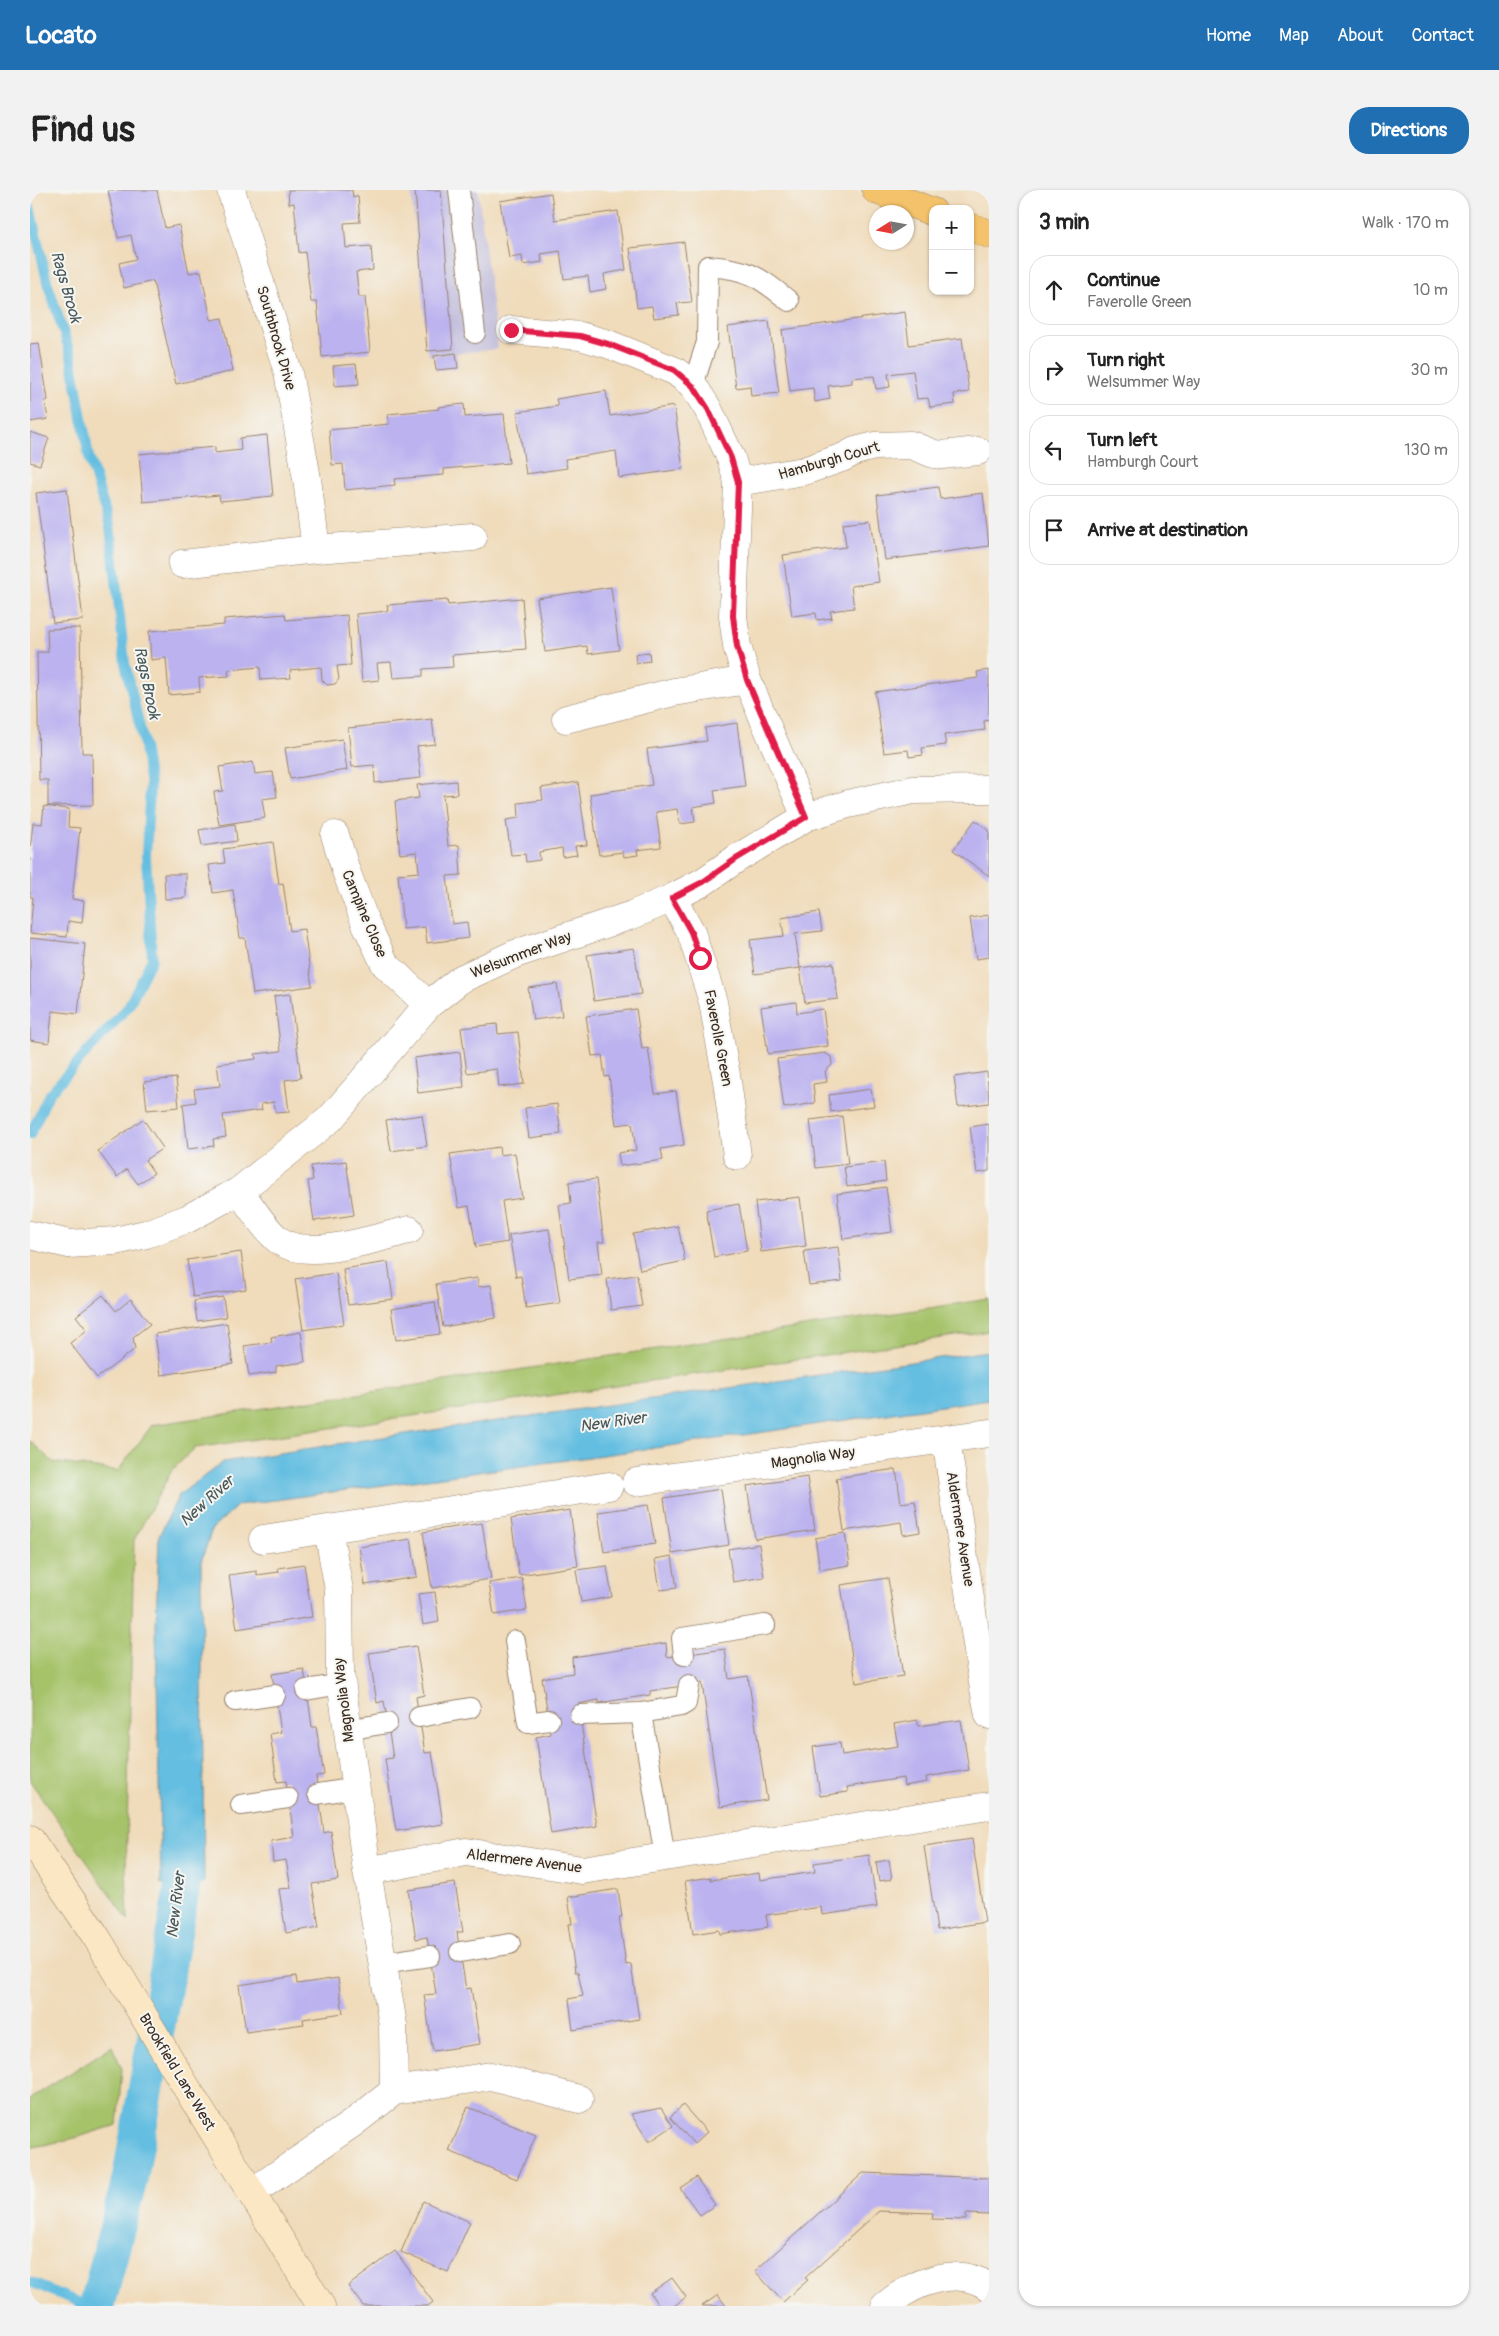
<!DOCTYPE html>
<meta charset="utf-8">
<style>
body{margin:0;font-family:Pangolin,sans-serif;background:#f2f2f2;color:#222}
.controls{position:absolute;right:15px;top:15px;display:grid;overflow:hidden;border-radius:10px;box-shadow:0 1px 4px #0004}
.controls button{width:45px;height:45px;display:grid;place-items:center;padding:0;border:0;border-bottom:1px solid #e0e0e0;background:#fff;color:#222;font:25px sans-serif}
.compass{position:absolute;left:839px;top:15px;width:45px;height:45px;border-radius:50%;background:#fff;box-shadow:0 1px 4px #0004;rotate:259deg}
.stop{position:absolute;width:15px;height:15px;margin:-11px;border:4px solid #e11d48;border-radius:50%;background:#fff}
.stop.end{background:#e11d48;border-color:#fff;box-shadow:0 1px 5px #0008}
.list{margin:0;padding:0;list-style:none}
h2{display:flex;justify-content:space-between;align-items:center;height:65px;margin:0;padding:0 20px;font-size:21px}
h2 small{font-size:16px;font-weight:400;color:#767676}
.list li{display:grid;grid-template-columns:32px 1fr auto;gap:15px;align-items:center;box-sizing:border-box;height:70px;margin:0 10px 10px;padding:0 10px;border:1px solid #e0e0e0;border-radius:20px}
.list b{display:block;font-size:19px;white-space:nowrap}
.list p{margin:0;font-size:16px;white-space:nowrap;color:#767676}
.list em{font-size:16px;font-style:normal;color:#767676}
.icon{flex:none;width:28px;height:28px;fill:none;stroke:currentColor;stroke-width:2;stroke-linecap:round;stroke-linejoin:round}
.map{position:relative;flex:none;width:959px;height:2116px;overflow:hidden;border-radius:20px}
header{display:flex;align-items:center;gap:30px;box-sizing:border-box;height:70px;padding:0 25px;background:#1f6fb2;color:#fff}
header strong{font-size:24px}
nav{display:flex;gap:28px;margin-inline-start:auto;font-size:18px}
.intro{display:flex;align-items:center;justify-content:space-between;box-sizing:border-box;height:120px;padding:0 30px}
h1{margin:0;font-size:35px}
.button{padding:12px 22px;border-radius:20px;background:#1f6fb2;color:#fff;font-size:18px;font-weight:700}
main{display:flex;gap:30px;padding:0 30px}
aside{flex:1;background:#fff;border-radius:20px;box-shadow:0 1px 4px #0004}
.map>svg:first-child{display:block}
.industrial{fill:#c5c0db}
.green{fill:#a6c36a;stroke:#707644}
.water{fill:#64bee1;stroke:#507480}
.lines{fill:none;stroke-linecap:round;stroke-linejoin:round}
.stream{stroke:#64bee1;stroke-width:10}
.canal{stroke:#64bee1;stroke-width:36}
.building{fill:#bbb2ef}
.lane-casing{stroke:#96826c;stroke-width:22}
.street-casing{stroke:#96826c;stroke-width:29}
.secondary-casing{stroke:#96826c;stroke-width:29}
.highway-casing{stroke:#96826c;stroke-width:29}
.lane{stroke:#fff;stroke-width:20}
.street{stroke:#fff;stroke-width:28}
.secondary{stroke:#fbe7c3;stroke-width:28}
.highway{stroke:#f4c26a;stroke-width:28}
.route{stroke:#e11d48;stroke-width:6}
.labels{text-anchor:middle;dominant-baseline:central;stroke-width:4;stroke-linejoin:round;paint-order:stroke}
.street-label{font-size:15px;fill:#3b2a1e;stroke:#f6f6f2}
.water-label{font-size:16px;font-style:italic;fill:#475658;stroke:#f6f6f2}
</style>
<header>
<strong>Locato</strong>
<nav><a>Home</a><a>Map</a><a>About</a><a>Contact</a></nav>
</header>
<div class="intro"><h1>Find us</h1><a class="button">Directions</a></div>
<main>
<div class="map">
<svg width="959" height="2116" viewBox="0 0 959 2116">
<rect width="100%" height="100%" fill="#f6f6f2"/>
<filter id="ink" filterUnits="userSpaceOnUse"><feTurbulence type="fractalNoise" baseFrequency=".02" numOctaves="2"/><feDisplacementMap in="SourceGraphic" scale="10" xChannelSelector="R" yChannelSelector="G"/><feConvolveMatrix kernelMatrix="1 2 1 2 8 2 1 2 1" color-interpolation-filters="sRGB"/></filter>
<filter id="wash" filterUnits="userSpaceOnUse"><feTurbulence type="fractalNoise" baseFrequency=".0096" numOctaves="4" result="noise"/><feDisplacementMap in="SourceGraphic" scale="20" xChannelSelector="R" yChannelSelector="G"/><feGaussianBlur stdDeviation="1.12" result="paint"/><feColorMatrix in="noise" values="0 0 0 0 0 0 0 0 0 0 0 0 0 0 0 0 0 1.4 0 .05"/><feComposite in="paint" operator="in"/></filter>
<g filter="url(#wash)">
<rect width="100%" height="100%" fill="#f0dbba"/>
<!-- industrial -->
<path class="industrial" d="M381,0H448L468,159L399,166Z"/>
<!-- green -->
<path class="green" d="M959,1109V1141L165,1258L142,1280L104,1350L96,1683L98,1730L0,1591V1251L23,1272L88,1281L122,1235Z
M82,1856L92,1879L87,1935L41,1949L0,1958V1909Z"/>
<!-- water -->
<path class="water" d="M959,1161V1209L646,1255L208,1315L182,1339L171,1372L174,1694H131L126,1435L129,1346L149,1305L193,1272L340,1249Z"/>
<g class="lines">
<!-- stream -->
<path class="stream" d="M0,17L17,91L41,166L59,267L80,336L95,473L113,550L120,595L116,666L122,769L98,817L19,904L0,945
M0,2092L58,2116"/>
<!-- canal -->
<path class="canal" d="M67,2116L100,1988L152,1698L150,1644"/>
</g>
<g id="blocks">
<!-- building -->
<path class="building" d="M78,0H127L135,38L149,35L159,83L171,81L181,130L192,128L203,181L146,194L123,91L94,98L89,73L106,69L101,45L88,48Z
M258,0H322L323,7L328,6L330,32L314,33L316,58L341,56L343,80L326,82L329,107H335L340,162L292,167L287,112H281L275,62L269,63L264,13L259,14Z
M385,0H411L423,159L397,161Z
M521,3L525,30L588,21L596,80L574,84L576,99L560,102L558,86L534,89L530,61L511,64L512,72L493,75L492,66L479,68L470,11Z
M654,52L662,112L647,113L649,125L624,128L622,116L607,118L600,58Z
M875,122L879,155L932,148L939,202L924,204L925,214L900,217L898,208L887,209L883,181L858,184L860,197L846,199L844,186L822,188V193L798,196L800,209L785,212L783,198L760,201L752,140Z
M739,131L749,203L721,206L720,196L706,198L698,137Z
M9,153L18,210L15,211L18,229L0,232V154Z
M426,163L428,178L406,180L404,166Z
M326,174L329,194L305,196L303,176Z
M576,201L580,226L644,216L653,279L589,288L586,261L535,269L537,278L496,284L487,222L528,216L526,209Z
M434,214L435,227L474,224L479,273L414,279V285L364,289L365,295L315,300L313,274L302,275L299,240L359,234L358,224L409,219L408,217Z
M0,242L19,248L10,275L0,272Z
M237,245L243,306L190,311L189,305L113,312L109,264L185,257V263L211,260L210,248Z
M908,297L910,309L953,303L959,356L855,370L847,305Z
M37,299L53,430L23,433L6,303Z
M840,330L849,392L821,396L824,418L800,421L802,428L787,430L786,423L762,426L753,365L816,357L813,333Z
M581,397L589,460L558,464L557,456L515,462L507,408Z
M492,408L496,459L422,465L423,477L393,479V486L363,488L361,472L347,473L349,490L332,492L326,424L358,421L357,415L417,410L418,415Z
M255,424L256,430L317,425L321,475L307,476L309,489L305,494L297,495L292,490L291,477L260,480L261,488L231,490L230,477L198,480L199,486L169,488L170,502L139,505L136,468L121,470L119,441L194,435V429Z
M50,438L52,563H62L63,615L18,616V590H9L7,462H18L17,439Z
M619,462L620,471L606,473L605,464Z
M959,480V530L954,531L955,540L914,545L916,555L892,558L893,565L879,567L878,560L854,563L845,502L948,488L947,482Z
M402,529L405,554L387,556L391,588L345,593L344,575L322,577L318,538Z
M707,533L715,596L684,600L686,613L663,617L665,632L650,634L647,619L626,622L631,657L607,660L608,665L594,667L593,662L569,665L560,604L622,595L617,559L677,551L675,538Z
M312,549L317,580L260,589L255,558Z
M223,572L225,584L243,582L247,607L232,609L235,628L189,635L184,602L193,601L189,577Z
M426,591L427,604L413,605L418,656L429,655L431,685L417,686L422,734L437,732L439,748L397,753L395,737L373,739L368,684L389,682L387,662L370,664L365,611L389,608L387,595Z
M548,592L557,655L545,656L547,665L533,667L532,658L509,662L510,670L496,672L495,664L481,665L476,630L489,628L488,613L513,610L511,598Z
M14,616L39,619L38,637L50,638L42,709L54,711L52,733L38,731L37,747L0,743L3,707H0V660L3,633L12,634Z
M945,630L959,640V686L923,660Z
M205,634L207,651L172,656L169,640Z
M243,652L249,694L253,693L260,741L274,739L282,796L223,804L215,748H210L203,700L183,703L179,675L195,673L193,659Z
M134,684H156V708L135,709Z
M789,722L792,741L765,744L770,778L725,784L720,750L754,746L751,728Z
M959,725V767L946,769L940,728Z
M0,748L55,754L48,824L22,821L19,853L0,850Z
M604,758L611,804L564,811L557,765Z
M803,773L808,809L775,813L770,778Z
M527,794L532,826L503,830L498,798Z
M260,804L271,888L255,890L259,922L246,923L244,912L231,914L232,920L193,925L196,947L183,949L184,956L158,959L153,914L166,912L164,899L190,896L187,874L226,869L225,864L251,861L244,806Z
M766,812L767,823L793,819L798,856L738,864L731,817Z
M606,819L612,859L618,858L625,904L646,901L654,955L631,959L633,970L590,976L588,963L606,960L602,933L586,935L579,886L575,887L572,865L562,866L556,826Z
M467,834L468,844L488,842L494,894L469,897L467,879L437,883L431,838Z
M430,862L434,897L388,903L384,868Z
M795,863L801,867L802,875L795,881L797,892L783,894L785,913L754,918L747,869Z
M957,882L959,913L928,917L924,887Z
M146,888L149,917L117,920L114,892Z
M841,899L844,916L801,922L799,905Z
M527,914L531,944L499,948L495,918Z
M392,925L397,956L361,961L356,930Z
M812,926L818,974L786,978L780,930Z
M113,929L133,958L115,970L124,983L108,994L97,979L87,987L68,961Z
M959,934V981L947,983L940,937Z
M469,957L470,965L485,963L492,1008L472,1011L478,1052L446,1057L439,1016L429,1018L420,964Z
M316,971L324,1025L284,1031L278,991L283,990L281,976Z
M854,972L856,991L817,997L814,977Z
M566,989L574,1052H568L572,1085L539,1089L529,1015L541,1013L539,992Z
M856,997L862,1042L813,1049L807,1004Z
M770,1007L776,1056L731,1062L725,1012Z
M709,1014L717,1061L684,1067L676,1020Z
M648,1036L655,1071L610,1080L603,1044Z
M519,1039L530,1113L496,1118L491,1086L486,1087L479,1045Z
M808,1057L812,1091L779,1095L774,1061Z
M211,1062L216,1099L163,1107L157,1070Z
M358,1072L363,1109L318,1115L313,1079Z
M306,1083L314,1134L273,1140L265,1089Z
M607,1085L612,1116L581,1120L577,1089Z
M447,1088L449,1097L461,1095L466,1128L413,1137L406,1094Z
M73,1105L86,1121L101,1109L120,1134L103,1147L105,1159L67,1188L40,1153L57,1140L46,1126Z
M193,1107L196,1127L167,1131L164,1111Z
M405,1112L410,1144L366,1150L361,1119Z
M197,1133L203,1174L131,1185L125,1144Z
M271,1142L275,1172L246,1176V1182L219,1186L214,1156L242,1152L241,1147Z
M866,1279L871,1313L885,1311L890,1342L873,1345L871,1332L814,1341L806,1288Z
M777,1287L785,1340L725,1349L717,1296Z
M691,1299L699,1355L642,1364L634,1308Z
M618,1315L625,1354L574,1362L568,1322Z
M540,1320L548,1376L489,1385L481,1329Z
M452,1333L461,1389L402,1398L393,1342Z
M815,1343L820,1375L790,1380L785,1348Z
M381,1349L387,1387L335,1395L329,1357Z
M729,1354L734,1387L703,1392L698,1359Z
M642,1366L647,1398L630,1400L625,1369Z
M274,1374L282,1427L207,1439L199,1385L227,1381V1385L249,1382L248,1378Z
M577,1376L582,1407L551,1412L546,1380Z
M492,1388L497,1420L464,1425L459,1393Z
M858,1388L873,1486L826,1493L811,1395Z
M405,1402L409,1432L393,1435L388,1404Z
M636,1453L637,1467L695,1459L699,1489L718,1486L737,1610L690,1617L672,1493L620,1501V1505L569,1513V1510L548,1514L567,1636L521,1644L506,1547L521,1544L512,1488L543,1483L542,1467Z
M386,1456L394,1505L386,1507L395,1563L402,1562L413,1634L366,1641L355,1569L363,1568L354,1511L347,1513L339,1463Z
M274,1479L282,1537H286L294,1585L286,1586L294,1643L301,1641L308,1690L282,1694L289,1737L256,1743L249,1699L261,1698L256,1670L243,1672L241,1651L264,1647L256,1591L247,1592L240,1544L251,1542L242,1484Z
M888,1530V1536L931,1530L939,1580L896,1587L897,1592L874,1596L873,1588L817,1597L818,1602L790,1606L783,1557L810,1553L812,1565L868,1556L864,1534Z
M942,1649L955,1732L907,1740L894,1656Z
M839,1665L847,1717L792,1725L791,1717L736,1725L738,1737L690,1744L689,1740L663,1744L655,1691L681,1687V1690L729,1683L730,1690L785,1682L784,1673Z
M859,1670L862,1689L849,1691L846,1672Z
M425,1693L433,1742H427L430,1762L436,1799L441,1798L450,1854L403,1861L394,1805L406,1804L397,1747L386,1749L378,1700Z
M588,1699L592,1727H589L596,1775L601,1774L609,1829L543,1840L539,1809L553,1806L548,1782H545L538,1734H542L538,1707Z
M266,1786L267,1794L308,1788L313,1823L273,1829L274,1834L216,1842L209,1795Z
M653,1915L677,1942L664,1954L640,1927Z
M438,1917L506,1945L487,1989L419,1961Z
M631,1918L643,1936L619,1952L601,1924Z
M833,1983L959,1988V2025L936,2024V2030L902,2029L903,2023L849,2021L775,2088L778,2090L753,2112L725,2081Z
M666,1987L685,2015L670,2025L650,1998Z
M393,2011L440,2032L418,2082L371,2062Z
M365,2061L403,2112L398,2116H333L318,2096Z
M642,2088L656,2107L644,2116H629L620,2103Z
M688,2105L696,2116H672Z"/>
</g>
</g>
<g filter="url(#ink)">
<use href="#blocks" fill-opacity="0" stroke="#96826c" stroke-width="1"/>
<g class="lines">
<!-- lane casing -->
<g class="lane-casing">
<path id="lane" d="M429,0L445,143
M663,195L677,152L678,76C719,79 728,86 759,111
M485,1451L498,1533L519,1530
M654,1465L652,1448L735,1435
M276,1500L311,1494
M205,1511L245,1505
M550,1525L611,1523
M389,1527L440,1518
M317,1540L357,1533
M288,1604L325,1598
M211,1615L258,1608
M635,1667L611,1523L651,1516L656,1513L659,1495
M430,1762L480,1754
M352,1773L400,1766"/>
</g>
<!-- street casing -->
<g class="street-casing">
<path id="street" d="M201,0L258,182L277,289L286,359
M481,140L550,146L578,154L645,181L663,195L678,219L701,268L708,292
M152,374L286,359L443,347
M536,529L644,502L717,490
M776,627L717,490L707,456L703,426L708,292L774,281L814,267L825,261L845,256L881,255L904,264L912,265L948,261
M305,645L316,681L336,734L355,774L398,815
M642,708L661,742L683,812L697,891L707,966
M209,1001C221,1016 231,1034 245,1047C271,1074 346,1048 379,1040
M0,1045L39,1054L85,1051L116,1044L157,1029L209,1001L300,929L398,815L431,789L485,764L602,725L642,708L673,692L706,669L776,627L818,614L883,600L959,599
M916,1249L952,1488
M606,1292L959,1243
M233,1349L579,1296
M959,1487L952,1488L959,1525
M337,1681L436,1662L552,1680L959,1616
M364,1901L461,1886L549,1909
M221,2003L323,1933L364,1901L363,1835L337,1681L310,1483L309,1400L298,1339
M855,2116C882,2093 926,2074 959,2097"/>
</g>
<!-- secondary casing -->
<g class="secondary-casing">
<path id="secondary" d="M0,1649L67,1748L164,1910L291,2116"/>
</g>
<!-- highway casing -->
<g class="highway-casing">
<path id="highway" d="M846,0L903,22
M940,37L959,44"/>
</g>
<!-- lane -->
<use href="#lane" class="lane"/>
<!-- street -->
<use href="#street" class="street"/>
<!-- secondary -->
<use href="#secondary" class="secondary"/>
<!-- highway -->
<use href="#highway" class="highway"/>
</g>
</g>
<g class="lines" filter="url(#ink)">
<!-- route -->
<path class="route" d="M481,140L550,146L578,154L644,180L663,196L678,219L701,268L708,292L703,426L707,456L717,490L776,627L706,669L673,692L642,708L661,742L670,768"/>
</g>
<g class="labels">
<!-- street labels -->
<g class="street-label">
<text transform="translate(246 148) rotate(74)">Southbrook Drive</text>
<text transform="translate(799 271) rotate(-16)">Hamburgh Court</text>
<text transform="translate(334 724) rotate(67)">Campine Close</text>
<text transform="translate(491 765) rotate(-21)">Welsummer Way</text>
<text transform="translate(688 848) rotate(79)">Faverolle Green</text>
<text transform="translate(783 1268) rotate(-8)">Magnolia Way</text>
<text transform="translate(930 1339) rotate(81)">Aldermere Avenue</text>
<text transform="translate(314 1510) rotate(-97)">Magnolia Way</text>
<text transform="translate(494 1671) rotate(7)">Aldermere Avenue</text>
<text transform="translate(147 1882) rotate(59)">Brookfield Lane West</text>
</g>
<!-- water labels -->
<g class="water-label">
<text transform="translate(36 97) rotate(74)">Rags Brook</text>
<text transform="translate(117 493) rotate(78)">Rags Brook</text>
<text transform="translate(583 1232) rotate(-8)">New River</text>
<text transform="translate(177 1311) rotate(-42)">New River</text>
<text transform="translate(146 1715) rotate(-83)">New River</text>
</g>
</g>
</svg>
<div class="controls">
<button>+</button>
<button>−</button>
</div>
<svg class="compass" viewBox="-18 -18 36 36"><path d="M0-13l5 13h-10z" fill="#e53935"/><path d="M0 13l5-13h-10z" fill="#767676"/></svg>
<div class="stop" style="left:670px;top:768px"></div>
<div class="stop end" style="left:481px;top:140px"></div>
</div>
<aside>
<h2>3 min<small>Walk · 170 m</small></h2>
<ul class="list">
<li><svg class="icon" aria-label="ahead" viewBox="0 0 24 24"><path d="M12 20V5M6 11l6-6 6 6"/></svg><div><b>Continue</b><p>Faverolle Green</p></div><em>10 m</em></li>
<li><svg class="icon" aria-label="right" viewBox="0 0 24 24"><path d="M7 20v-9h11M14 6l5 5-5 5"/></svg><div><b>Turn right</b><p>Welsummer Way</p></div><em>30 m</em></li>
<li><svg class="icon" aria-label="left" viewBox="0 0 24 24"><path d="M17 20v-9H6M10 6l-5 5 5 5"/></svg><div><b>Turn left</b><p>Hamburgh Court</p></div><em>130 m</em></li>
<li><svg class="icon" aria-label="arrive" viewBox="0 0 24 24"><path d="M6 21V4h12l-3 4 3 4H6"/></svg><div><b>Arrive at destination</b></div></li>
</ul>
</aside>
</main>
